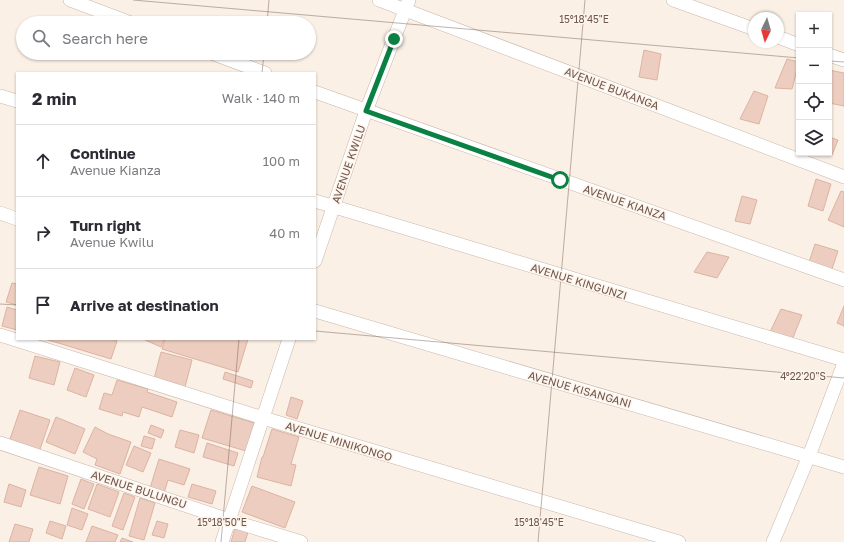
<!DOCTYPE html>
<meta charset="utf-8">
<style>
body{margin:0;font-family:"Golos Text",sans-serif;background:#f2f2f3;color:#2b2b33}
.controls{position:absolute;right:12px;top:12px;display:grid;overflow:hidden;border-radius:0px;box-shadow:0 1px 3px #0004}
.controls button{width:36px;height:36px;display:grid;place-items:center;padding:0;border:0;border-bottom:1px solid #e1e1e2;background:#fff;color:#2b2b33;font:20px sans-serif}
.compass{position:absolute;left:748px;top:12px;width:36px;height:36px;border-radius:50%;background:#fff;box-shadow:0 1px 3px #0004;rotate:185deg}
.stop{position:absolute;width:12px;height:12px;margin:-9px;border:3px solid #0b8043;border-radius:50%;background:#fff}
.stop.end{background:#0b8043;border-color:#fff;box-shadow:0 1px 4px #0008}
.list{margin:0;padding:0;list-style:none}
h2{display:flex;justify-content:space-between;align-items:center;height:52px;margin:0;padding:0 16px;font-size:17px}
h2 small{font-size:13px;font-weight:400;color:#7c7c81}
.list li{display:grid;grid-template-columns:26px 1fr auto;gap:12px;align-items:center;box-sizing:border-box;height:72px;padding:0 16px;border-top:1px solid #e1e1e2}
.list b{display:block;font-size:15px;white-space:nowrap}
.list p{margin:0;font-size:13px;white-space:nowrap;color:#7c7c81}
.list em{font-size:13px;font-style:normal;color:#7c7c81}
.icon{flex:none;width:22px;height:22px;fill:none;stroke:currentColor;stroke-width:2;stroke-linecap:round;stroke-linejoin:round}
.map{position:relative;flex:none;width:844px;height:542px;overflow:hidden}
.search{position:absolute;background:#fff;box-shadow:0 1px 3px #0004;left:16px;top:16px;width:300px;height:44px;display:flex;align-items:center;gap:10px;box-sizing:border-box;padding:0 14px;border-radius:22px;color:#7c7c81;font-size:15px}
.panel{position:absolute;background:#fff;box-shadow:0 1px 3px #0004;left:16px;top:72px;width:300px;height:268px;border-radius:0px}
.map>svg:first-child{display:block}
.building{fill:#edcdc0;stroke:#ddb3a2}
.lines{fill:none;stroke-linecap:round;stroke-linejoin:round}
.minor-casing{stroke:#cab7ad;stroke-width:14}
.minor{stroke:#fff;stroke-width:13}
.route{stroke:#0b8043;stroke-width:5}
.ticks{fill:none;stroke:#70564d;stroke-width:1;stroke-opacity:0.45}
.labels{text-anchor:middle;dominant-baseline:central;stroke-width:3;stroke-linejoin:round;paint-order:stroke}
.street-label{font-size:11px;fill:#70564d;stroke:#fdf4eb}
.ticks-label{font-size:10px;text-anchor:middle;fill:#70564d;stroke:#fdf4eb;stroke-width:3;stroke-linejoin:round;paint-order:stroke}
</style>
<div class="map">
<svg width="844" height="542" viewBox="0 0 844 542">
<rect width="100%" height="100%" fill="#faf0e5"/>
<!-- building -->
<path class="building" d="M644,50L661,54L657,80L639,77Z
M787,59L799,62L792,89L775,88Z
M829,70L844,73V106L829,103Z
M754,91L768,96L759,124L740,119Z
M829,137L838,140L832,155L826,153H829Z
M816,179L831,184L823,211L808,206Z
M841,191L844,192V227L828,220Z
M742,196L757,200L750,224L735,221Z
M815,244L838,251L831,272L808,265Z
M707,252L729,257L717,278L694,272Z
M12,283L17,284V305L6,302Z
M844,306V326L837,323Z
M7,307L17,310V330L2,326Z
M781,309L802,315L792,340L770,332Z
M45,339H112L117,341L111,359Z
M143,339H164L161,347Z
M165,339H248L238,372L162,349Z
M161,352L192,360L185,387L154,379Z
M35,356L60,362L54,385L29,378Z
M75,368L94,375L86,397L67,390Z
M225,372L253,381L251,388L223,379Z
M117,380L148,389L147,392L177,402L172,417L142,407L139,417L123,412L122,416L99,409L104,393L112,395Z
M291,397L303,401L297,419L286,415Z
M20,410L50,420L39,452L9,442Z
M211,410L254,423L246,451L202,438Z
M56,417L85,429L75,454L46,442Z
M151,425L164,430L161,438L148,433Z
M95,427L108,434L131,442L120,474L95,465L97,459L83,452Z
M272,429L299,437L291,464L296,465L291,486L257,477L262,457H263Z
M180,430L199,435L194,453L175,447Z
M144,436L155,439L152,449L141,446Z
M207,443L238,453L234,466L203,457Z
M134,446L151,453L143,472L126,465Z
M159,459L190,469L184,485L168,480L164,493L150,488Z
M39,467L68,476L60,504L30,495Z
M81,479L94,484L84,509L72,504Z
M9,484L26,490L21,507L4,502Z
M97,484L119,492L110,517L88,509Z
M192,484L216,491L212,504L188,497Z
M252,486L295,502L285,528L242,512Z
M124,493L135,497L123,530L112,526Z
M140,498L155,503L144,540L129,536Z
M72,508L88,514L82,530L67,525Z
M50,521L66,526L62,539L46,533Z
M157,521L168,524L164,538L152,535Z
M15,524L33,529L29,542H9Z
M92,526L118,535L115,542H86Z
M235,528L248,532L245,542H231Z
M122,538L133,542H120Z"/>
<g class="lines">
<!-- minor casing -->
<g class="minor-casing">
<path id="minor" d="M70,0L131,23
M379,0L844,177
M673,0L754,29
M778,37L799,45
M211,53L265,73
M829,55L844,60
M315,92L844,280
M0,96L17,101
M315,201L844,360
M0,213L17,219
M315,261L366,111L409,0
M315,311L844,467
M0,335L263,418L679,542
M0,443L229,520L301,542
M222,542L289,339
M773,542L809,456L844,363"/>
</g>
<!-- minor -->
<use href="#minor" class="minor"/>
</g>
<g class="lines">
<!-- route -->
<path class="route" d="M394,39L366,111L560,180"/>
</g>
<!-- ticks -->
<path class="ticks" d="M133,0L799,58M267,23L269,0M829,61L844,62M262,73L264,53M0,304L17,305M315,331L844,378M221,542L239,339M538,542L585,0"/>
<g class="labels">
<!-- street labels -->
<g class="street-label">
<text transform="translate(612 88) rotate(21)">AVENUE BUKANGA</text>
<text transform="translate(348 164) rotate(-71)">AVENUE KWILU</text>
<text transform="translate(625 202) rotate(19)">AVENUE KIANZA</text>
<text transform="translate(579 281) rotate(17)">AVENUE KINGUNZI</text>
<text transform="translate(580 389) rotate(16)">AVENUE KISANGANI</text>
<text transform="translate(339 441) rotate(17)">AVENUE MINIKONGO</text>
<text transform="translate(139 489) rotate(18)">AVENUE BULUNGU</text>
</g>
</g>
<g class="ticks-label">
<text x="584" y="23">15°18'45"E</text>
<text x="803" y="380">4°22'20"S</text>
<text x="222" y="526">15°18'50"E</text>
<text x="539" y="526">15°18'45"E</text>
</g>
</svg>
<div class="controls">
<button>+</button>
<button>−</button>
<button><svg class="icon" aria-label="locate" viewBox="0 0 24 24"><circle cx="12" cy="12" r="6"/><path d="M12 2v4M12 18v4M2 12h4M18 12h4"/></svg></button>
<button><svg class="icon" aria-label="layers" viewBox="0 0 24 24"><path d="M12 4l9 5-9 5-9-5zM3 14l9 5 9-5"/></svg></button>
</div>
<svg class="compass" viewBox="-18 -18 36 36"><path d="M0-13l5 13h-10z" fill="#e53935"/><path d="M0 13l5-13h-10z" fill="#7c7c81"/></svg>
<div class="stop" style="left:560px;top:180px"></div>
<div class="stop end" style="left:394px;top:39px"></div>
<div class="search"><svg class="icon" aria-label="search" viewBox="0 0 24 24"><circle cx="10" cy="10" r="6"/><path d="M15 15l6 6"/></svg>Search here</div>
<section class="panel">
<h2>2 min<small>Walk · 140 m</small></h2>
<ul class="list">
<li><svg class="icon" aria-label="ahead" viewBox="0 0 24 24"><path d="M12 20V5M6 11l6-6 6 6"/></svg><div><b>Continue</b><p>Avenue Kianza</p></div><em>100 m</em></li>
<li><svg class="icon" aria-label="right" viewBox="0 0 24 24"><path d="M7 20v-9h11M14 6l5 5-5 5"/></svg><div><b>Turn right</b><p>Avenue Kwilu</p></div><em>40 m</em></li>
<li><svg class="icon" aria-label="arrive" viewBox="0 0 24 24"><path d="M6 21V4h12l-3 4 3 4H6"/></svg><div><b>Arrive at destination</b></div></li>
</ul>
</section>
</div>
